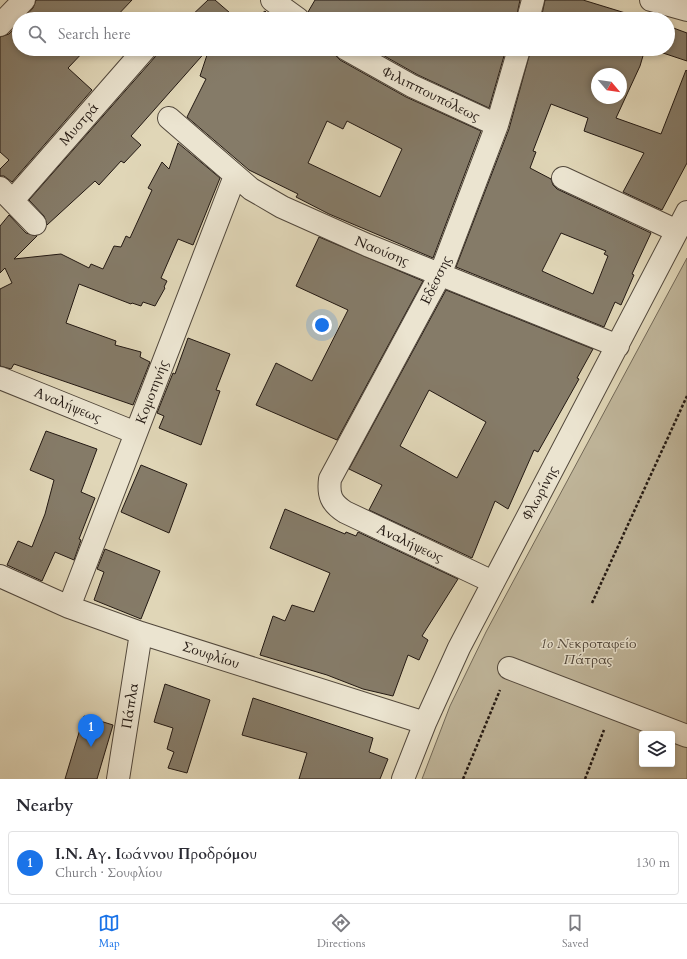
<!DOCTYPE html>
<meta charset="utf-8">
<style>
body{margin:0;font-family:Cardo,serif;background:#f7f7f7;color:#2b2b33}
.controls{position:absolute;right:12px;bottom:12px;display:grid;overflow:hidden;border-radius:4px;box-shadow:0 2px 6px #0003}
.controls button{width:36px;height:36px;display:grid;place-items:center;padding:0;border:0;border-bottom:1px solid #e1e1e2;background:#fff;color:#2b2b33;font:20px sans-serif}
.compass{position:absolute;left:591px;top:68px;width:36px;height:36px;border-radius:50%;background:#fff;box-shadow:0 2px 6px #0003;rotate:119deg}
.you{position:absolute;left:322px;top:325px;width:14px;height:14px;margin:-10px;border:3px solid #fff;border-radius:50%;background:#1a73e8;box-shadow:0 0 0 6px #1a73e833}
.badge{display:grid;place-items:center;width:26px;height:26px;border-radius:50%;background:#1a73e8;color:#fff;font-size:13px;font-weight:700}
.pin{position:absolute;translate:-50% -33px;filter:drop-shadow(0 1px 2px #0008)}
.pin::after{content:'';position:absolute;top:21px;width:14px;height:12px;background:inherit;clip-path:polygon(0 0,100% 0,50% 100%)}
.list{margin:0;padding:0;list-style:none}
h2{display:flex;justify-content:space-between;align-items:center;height:52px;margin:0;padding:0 16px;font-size:17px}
h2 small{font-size:13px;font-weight:400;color:#7c7c81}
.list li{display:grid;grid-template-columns:26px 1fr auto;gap:12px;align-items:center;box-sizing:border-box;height:64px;margin:0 8px 8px;padding:0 8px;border:1px solid #e1e1e2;border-radius:4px}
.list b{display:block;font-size:15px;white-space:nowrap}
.list p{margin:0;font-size:13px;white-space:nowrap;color:#7c7c81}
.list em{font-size:13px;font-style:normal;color:#7c7c81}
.icon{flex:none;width:22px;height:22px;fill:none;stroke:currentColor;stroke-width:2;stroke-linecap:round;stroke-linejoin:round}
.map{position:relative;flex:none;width:687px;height:779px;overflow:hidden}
.search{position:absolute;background:#fff;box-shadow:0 2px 6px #0003;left:12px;right:12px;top:12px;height:44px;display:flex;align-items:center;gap:10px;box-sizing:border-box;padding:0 14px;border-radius:22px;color:#7c7c81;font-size:15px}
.sheet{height:124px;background:#fff}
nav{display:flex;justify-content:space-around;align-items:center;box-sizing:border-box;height:56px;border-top:1px solid #e1e1e2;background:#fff;font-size:11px;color:#7c7c81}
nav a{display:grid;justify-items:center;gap:2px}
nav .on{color:#1a73e8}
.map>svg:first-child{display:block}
.green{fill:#c0b69b;stroke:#726857;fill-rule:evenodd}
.building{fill:#857b68;stroke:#231913;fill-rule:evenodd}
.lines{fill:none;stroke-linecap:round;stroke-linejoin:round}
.minor-casing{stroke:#52483c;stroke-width:24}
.path{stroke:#231913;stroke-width:2.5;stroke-dasharray:3 2;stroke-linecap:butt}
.minor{stroke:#ebe4d0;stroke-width:22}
.labels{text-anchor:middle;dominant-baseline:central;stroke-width:3;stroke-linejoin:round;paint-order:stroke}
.street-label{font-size:14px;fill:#231913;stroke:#ebe4d0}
.park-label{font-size:14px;font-style:italic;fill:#52483c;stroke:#ebe4d0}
</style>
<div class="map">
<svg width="687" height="779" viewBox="0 0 687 779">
<rect width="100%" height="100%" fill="#e0d6b7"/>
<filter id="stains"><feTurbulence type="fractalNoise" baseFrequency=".005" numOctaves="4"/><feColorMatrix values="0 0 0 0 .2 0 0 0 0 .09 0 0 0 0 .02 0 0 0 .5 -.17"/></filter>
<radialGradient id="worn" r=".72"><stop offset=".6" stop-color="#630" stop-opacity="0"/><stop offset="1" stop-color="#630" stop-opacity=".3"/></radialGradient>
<!-- green -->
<path class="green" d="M687,258V779H422L450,706L486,632ZM642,734H672V764H642Z"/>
<!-- building -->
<path class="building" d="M36,0H132L114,19H23L33,8Z
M208,0H215L237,19H188Z
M315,0H520L516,19H310L308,12Z
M545,0H583L645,19H541Z
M265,11L273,19H254Z
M19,23V49H86L68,68L92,90L12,182L4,176H0V169L9,160L0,152V37L9,34Z
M668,26L687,33V61L651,49H668Z
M157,49H208L131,136L141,145L124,163L121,161L99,185L95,181L47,225L44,216L29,200L148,65L155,57Z
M209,49H334L335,55L340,60L406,97L481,131L433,258L329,214L296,197L298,194L249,170L187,117L206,79L200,76ZM327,121L343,129L347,121L402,149L380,197L308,163Z
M372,49H506L489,108L418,75Z
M531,49H645L640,66L616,118L661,134L686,70L687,71V163L662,210L623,192L644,153L584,131L588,118L551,104L533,151L536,152L530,168L551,179L553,185L557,189L651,233L632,274L634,275L621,305L615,302L604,327L456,267L509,129ZM597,74H621V98H597ZM561,233L606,251L604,254L608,256L593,294L542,271Z
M178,143L220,178L193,245L178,239L161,278L167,281L164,287L165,288L155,306L143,302L141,306L132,303L131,304L79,284L66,323L116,341L115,345L141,352L140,357L150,362L133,405L14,364L11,369L0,366V289L12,283L5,268L0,273V226L9,215L26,233L37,236L14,259L61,254L89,268L91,264L103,269L114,246L121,247L126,236L130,238L152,190L148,188L162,162L169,169Z
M319,237L423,281L337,440L256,405L276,363L312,381L348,310L296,286Z
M446,290L593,349L577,378L579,379L538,452L534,450L508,509L495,501L472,558L369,510L382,485L349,469ZM429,390L486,422L457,478L400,446Z
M188,338L230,354L216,390L220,391L201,445L159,428L164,416L157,413L173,373L175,374Z
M46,431L97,449L81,492L95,498L79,539L81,540L74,560L55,552L42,581L7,565L18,541L32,547L45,514L54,480L30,470Z
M141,465L187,484L169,533L121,512Z
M285,509L345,534L346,532L356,536L358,532L458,579L422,636L428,640L419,660L408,655L393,696L363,689L327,675L260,655L273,616L285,621L292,605L314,612L330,573L270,548Z
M105,549L160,571L141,619L94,600L104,572L97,569Z
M165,684L210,700L187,773L168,768L174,752L167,749L173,728L154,722Z
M253,698L373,738L369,752L388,759L380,779H299L307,753L242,735Z
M84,716L113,725L97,779H65Z"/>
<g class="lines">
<!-- minor casing -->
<g class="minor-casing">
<path id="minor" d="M272,0L298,19
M651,0L687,10
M528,19L533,0
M0,25L24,0
M346,49L412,86L497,125
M169,118L251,189L282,207L367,245L618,346
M563,178L677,231
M0,188L35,224
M13,200L145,49
M0,378L136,433
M0,576L69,607L141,633L425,723
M493,582L345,512C331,503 328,495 330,479L440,275L497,125L519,49
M69,607L235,176
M509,668L687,736
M118,779L141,633
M403,779L425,723L459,648L687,212"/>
</g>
<!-- path -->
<path class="path" d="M592,603L687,396
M463,779L500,690
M585,779L604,730"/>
<!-- minor -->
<use href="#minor" class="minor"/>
</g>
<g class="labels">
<!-- street labels -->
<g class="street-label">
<text transform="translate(431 94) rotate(26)">Φιλιππουπόλεως</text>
<text transform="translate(79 124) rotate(-49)">Μυστρά</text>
<text transform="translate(382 251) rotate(22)">Ναούσης</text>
<text transform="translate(436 280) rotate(-64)">Εδέσσης</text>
<text transform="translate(152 392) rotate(-69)">Κομοτηνής</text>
<text transform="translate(68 405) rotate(22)">Αναλήψεως</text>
<text transform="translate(540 493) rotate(-62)">Φλωρίνης</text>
<text transform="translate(410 543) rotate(25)">Αναλήψεως</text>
<text transform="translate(211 655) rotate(18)">Σουφλίου</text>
<text transform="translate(130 706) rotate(-81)">Πάπλα</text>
</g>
<!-- park labels -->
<g class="park-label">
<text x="588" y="643">1o Νεκροταφείο<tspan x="588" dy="16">Πάτρας</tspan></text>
</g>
</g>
<rect width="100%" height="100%" filter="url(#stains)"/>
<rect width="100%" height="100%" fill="url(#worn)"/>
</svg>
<div class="controls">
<button><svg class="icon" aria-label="layers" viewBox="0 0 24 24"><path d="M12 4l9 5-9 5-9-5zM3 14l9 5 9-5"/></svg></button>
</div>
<svg class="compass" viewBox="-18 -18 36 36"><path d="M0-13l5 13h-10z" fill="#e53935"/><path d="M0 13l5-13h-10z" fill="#7c7c81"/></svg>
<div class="you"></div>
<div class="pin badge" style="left:91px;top:747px">1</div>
<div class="search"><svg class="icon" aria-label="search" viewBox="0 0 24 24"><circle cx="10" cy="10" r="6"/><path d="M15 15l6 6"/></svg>Search here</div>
</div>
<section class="sheet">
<h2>Nearby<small></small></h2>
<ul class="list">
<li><span class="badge">1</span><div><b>Ι.Ν. Αγ. Ιωάννου Προδρόμου</b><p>Church · Σουφλίου</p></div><em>130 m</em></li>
</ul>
</section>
<nav>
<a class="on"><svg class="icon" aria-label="map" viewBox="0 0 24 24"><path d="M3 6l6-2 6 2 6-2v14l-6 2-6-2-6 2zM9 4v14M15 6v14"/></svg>Map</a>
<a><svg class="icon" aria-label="directions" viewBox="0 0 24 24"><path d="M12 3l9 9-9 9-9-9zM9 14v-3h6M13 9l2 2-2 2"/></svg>Directions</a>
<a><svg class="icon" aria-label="saved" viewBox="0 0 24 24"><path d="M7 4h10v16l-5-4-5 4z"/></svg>Saved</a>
</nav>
